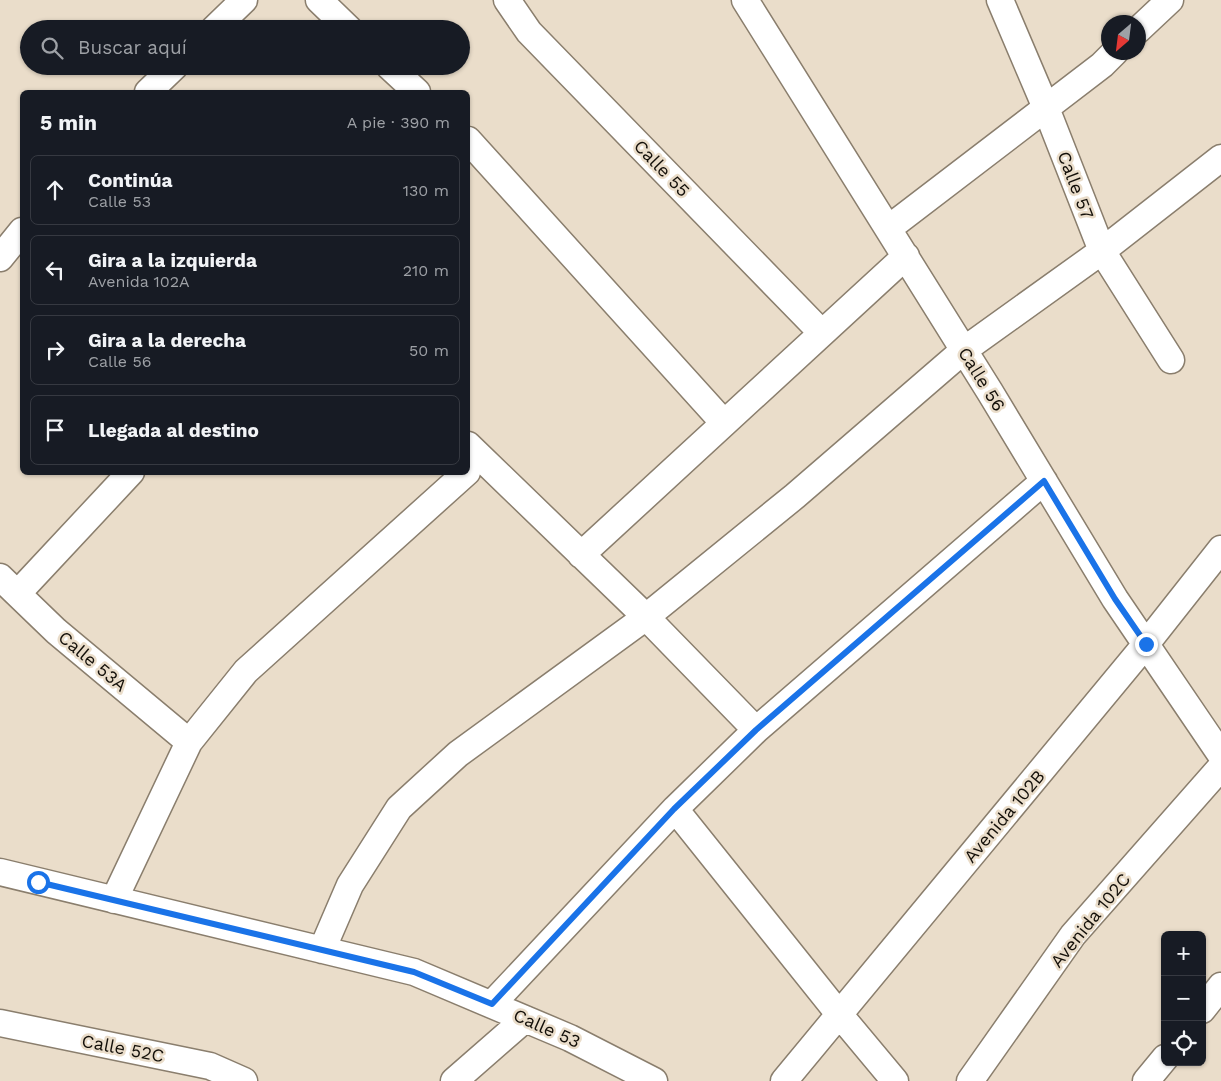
<!DOCTYPE html>
<html lang="es">
<meta charset="utf-8">
<style>
body{margin:0;font-family:"Work Sans",sans-serif;background:#20242c;color:#f1f3f6}
.controls{position:absolute;right:15px;bottom:15px;display:grid;overflow:hidden;border-radius:8px;box-shadow:0 1px 4px #0004}
.controls button{width:45px;height:45px;display:grid;place-items:center;padding:0;border:0;border-bottom:1px solid #363941;background:#171b24;color:#f1f3f6;font:25px sans-serif}
.compass{position:absolute;left:1101px;top:15px;width:45px;height:45px;border-radius:50%;background:#171b24;box-shadow:0 1px 4px #0004;rotate:208deg}
.stop{position:absolute;width:15px;height:15px;margin:-11px;border:4px solid #1a73e8;border-radius:50%;background:#fff}
.stop.end{background:#1a73e8;border-color:#fff;box-shadow:0 1px 5px #0008}
.list{margin:0;padding:0;list-style:none}
h2{display:flex;justify-content:space-between;align-items:center;height:65px;margin:0;padding:0 20px;font-size:21px}
h2 small{font-size:16px;font-weight:400;color:#9ea1a6}
.list li{display:grid;grid-template-columns:32px 1fr auto;gap:15px;align-items:center;box-sizing:border-box;height:70px;margin:0 10px 10px;padding:0 10px;border:1px solid #363941;border-radius:8px}
.list b{display:block;font-size:19px;white-space:nowrap}
.list p{margin:0;font-size:16px;white-space:nowrap;color:#9ea1a6}
.list em{font-size:16px;font-style:normal;color:#9ea1a6}
.icon{flex:none;width:28px;height:28px;fill:none;stroke:currentColor;stroke-width:2;stroke-linecap:round;stroke-linejoin:round}
.map{position:relative;flex:none;width:1221px;height:1081px;overflow:hidden}
.search{position:absolute;background:#171b24;box-shadow:0 1px 4px #0004;left:20px;top:20px;width:450px;height:55px;display:flex;align-items:center;gap:12px;box-sizing:border-box;padding:0 18px;border-radius:28px;color:#9ea1a6;font-size:19px}
.panel{position:absolute;background:#171b24;box-shadow:0 1px 4px #0004;left:20px;top:90px;width:450px;height:385px;border-radius:8px}
.map>svg:first-child{display:block}
.lines{fill:none;stroke-linecap:round;stroke-linejoin:round}
.minor-casing{stroke:#8a7e6d;stroke-width:29}
.minor{stroke:#fff;stroke-width:26}
.route{stroke:#1a73e8;stroke-width:6}
.labels{text-anchor:middle;dominant-baseline:central;stroke-width:5;stroke-linejoin:round;paint-order:stroke}
.street-label{font-size:18px;fill:#130f09;stroke:#eaddca}
</style>
<div class="map">
<svg width="1221" height="1081" viewBox="0 0 1221 1081">
<rect width="100%" height="100%" fill="#eaddca"/>
<g class="lines">
<!-- minor casing -->
<g class="minor-casing">
<path id="minor" d="M319,0L349,29
M507,0L529,32L822,333
M745,0L990,392L1115,599L1221,755
M1000,0L1046,108L1102,251L1171,360
M214,29L244,0
M1138,30L1170,0
M389,66L417,92
M148,92L175,66
M468,140L724,423
M889,228L1102,65L1115,52
M0,258L22,231
M468,445L646,617L756,730
M581,555L906,256
M0,577L56,631L189,742
M18,593L131,472
M675,809L839,1014L895,1081
M0,872L414,972L570,1038L654,1081
M114,900L189,742L246,671L467,472
M322,950L350,885L399,808L458,754L646,617L795,496L964,350L1102,251L1221,158
M492,1004L675,809L756,730L1044,481
M1202,1010L1221,986
M0,1023L210,1066L244,1081
M454,1081L525,1019
M784,1081L1146,644L1221,549
M970,1081L1073,935L1221,767
M1146,1081L1165,1058"/>
</g>
<!-- minor -->
<use href="#minor" class="minor"/>
</g>
<g class="lines">
<!-- route -->
<path class="route" d="M38,882L414,972L492,1004L674,809L756,730L1044,481L1115,599L1146,644"/>
</g>
<g class="labels">
<!-- street labels -->
<g class="street-label">
<text transform="translate(662 168) rotate(46)">Calle 55</text>
<text transform="translate(1076 185) rotate(69)">Calle 57</text>
<text transform="translate(982 379) rotate(58)">Calle 56</text>
<text transform="translate(93 661) rotate(40)">Calle 53A</text>
<text transform="translate(1004 816) rotate(-50)">Avenida 102B</text>
<text transform="translate(1090 920) rotate(-51)">Avenida 102C</text>
<text transform="translate(547 1028) rotate(24)">Calle 53</text>
<text transform="translate(123 1048) rotate(11)">Calle 52C</text>
</g>
</g>
</svg>
<div class="controls">
<button>+</button>
<button>−</button>
<button><svg class="icon" aria-label="locate" viewBox="0 0 24 24"><circle cx="12" cy="12" r="6"/><path d="M12 2v4M12 18v4M2 12h4M18 12h4"/></svg></button>
</div>
<svg class="compass" viewBox="-18 -18 36 36"><path d="M0-13l5 13h-10z" fill="#e53935"/><path d="M0 13l5-13h-10z" fill="#9ea1a6"/></svg>
<div class="stop" style="left:38px;top:882px"></div>
<div class="stop end" style="left:1146px;top:644px"></div>
<div class="search"><svg class="icon" aria-label="search" viewBox="0 0 24 24"><circle cx="10" cy="10" r="6"/><path d="M15 15l6 6"/></svg>Buscar aquí</div>
<section class="panel">
<h2>5 min<small>A pie · 390 m</small></h2>
<ul class="list">
<li><svg class="icon" aria-label="ahead" viewBox="0 0 24 24"><path d="M12 20V5M6 11l6-6 6 6"/></svg><div><b>Continúa</b><p>Calle 53</p></div><em>130 m</em></li>
<li><svg class="icon" aria-label="left" viewBox="0 0 24 24"><path d="M17 20v-9H6M10 6l-5 5 5 5"/></svg><div><b>Gira a la izquierda</b><p>Avenida 102A</p></div><em>210 m</em></li>
<li><svg class="icon" aria-label="right" viewBox="0 0 24 24"><path d="M7 20v-9h11M14 6l5 5-5 5"/></svg><div><b>Gira a la derecha</b><p>Calle 56</p></div><em>50 m</em></li>
<li><svg class="icon" aria-label="arrive" viewBox="0 0 24 24"><path d="M6 21V4h12l-3 4 3 4H6"/></svg><div><b>Llegada al destino</b></div></li>
</ul>
</section>
</div>
